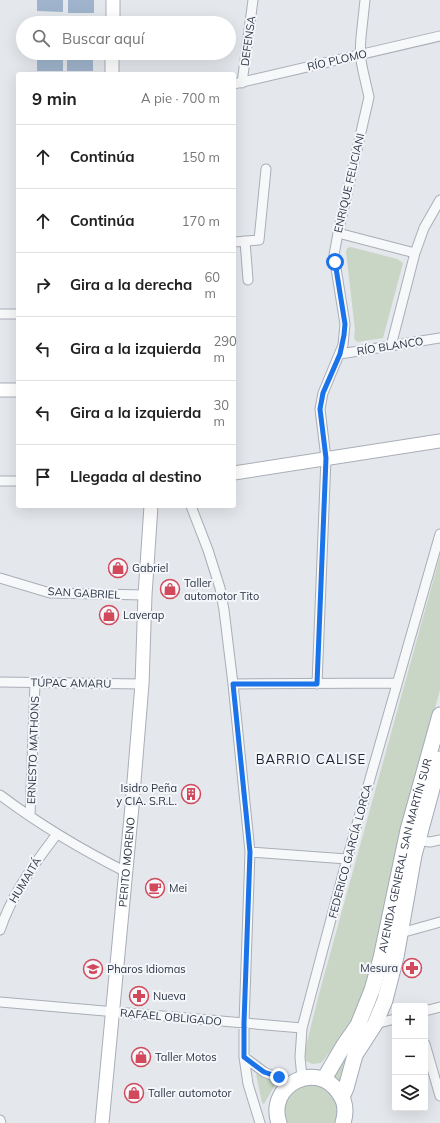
<!DOCTYPE html>
<html lang="es">
<meta charset="utf-8">
<style>
body{margin:0;font-family:Mulish,sans-serif;background:#f6f6f6;color:#222}
.controls{position:absolute;right:12px;bottom:12px;display:grid;overflow:hidden;border-radius:4px;box-shadow:0 4px 16px #0002}
.controls button{width:36px;height:36px;display:grid;place-items:center;padding:0;border:0;border-bottom:1px solid #e0e0e0;background:#fff;color:#222;font:20px sans-serif}
.stop{position:absolute;width:12px;height:12px;margin:-9px;border:3px solid #1a73e8;border-radius:50%;background:#fff}
.stop.end{background:#1a73e8;border-color:#fff;box-shadow:0 1px 4px #0008}
.list{margin:0;padding:0;list-style:none}
h2{display:flex;justify-content:space-between;align-items:center;height:52px;margin:0;padding:0 16px;font-size:17px}
h2 small{font-size:13px;font-weight:400;color:#767676}
.list li{display:grid;grid-template-columns:26px 1fr auto;gap:12px;align-items:center;box-sizing:border-box;height:64px;padding:0 16px;border-top:1px solid #e0e0e0}
.list b{display:block;font-size:15px;white-space:nowrap}
.list em{font-size:13px;font-style:normal;color:#767676}
.icon{flex:none;width:22px;height:22px;fill:none;stroke:currentColor;stroke-width:2;stroke-linecap:round;stroke-linejoin:round}
.map{position:relative;flex:none;width:440px;height:1123px;overflow:hidden}
.search{position:absolute;background:#fff;box-shadow:0 4px 16px #0002;left:16px;top:16px;width:220px;height:44px;display:flex;align-items:center;gap:10px;box-sizing:border-box;padding:0 14px;border-radius:22px;color:#767676;font-size:15px}
.panel{position:absolute;background:#fff;box-shadow:0 4px 16px #0002;left:16px;top:72px;width:220px;height:436px;border-radius:4px}
.map>svg:first-child{display:block}
.green{fill:#c9d6c5}
.water{fill:#9fb4cc}
.lines{fill:none;stroke-linecap:round;stroke-linejoin:round}
.street-casing{stroke:#a9aeb7;stroke-width:11}
.secondary-casing{stroke:#a9aeb7;stroke-width:15}
.primary-casing{stroke:#a3abb8;stroke-width:17}
.street{stroke:#f7f8fa;stroke-width:9}
.secondary{stroke:#fff;stroke-width:13}
.primary{stroke:#fff;stroke-width:15}
.route{stroke:#1a73e8;stroke-width:5}
.labels{text-anchor:middle;dominant-baseline:central;stroke-width:4;stroke-linejoin:round;paint-order:stroke}
.street-label{font-size:11px;fill:#2b3445;stroke:#f4f6f9}
.poi-label{font-size:11px;fill:#2b3445;stroke:#f4f6f9;text-anchor:start}
.quarter-label{font-size:13px;letter-spacing:1px;fill:#1d2536;stroke:#f4f6f9}
</style>
<div class="map">
<svg width="440" height="1123" viewBox="0 0 440 1123">
<rect width="100%" height="100%" fill="#e4e7ec"/>
<!-- green -->
<path class="green" d="M351,247L397,259L403,263L383,338L357,342L354,338L355,330L346,252L347,248Z
M440,556V690L400,836L382,932L361,1002L347,1031L321,1063L312,1064L306,1061L305,1050L319,994Z
M388,954L380,991L374,1010L342,1084L327,1075Z
M256,1074L274,1081L276,1083L264,1104L262,1103Z
M306,1084L320,1085L332,1094L339,1109L336,1123H286C282,1112 283,1097 294,1090C297,1087 302,1086 306,1084Z"/>
<!-- water -->
<path class="water" d="M37,0H63V12L37,11Z
M68,0H94V13H68Z
M37,53H63V71H37Z
M67,53H93V71H67Z"/>
<g class="lines">
<!-- street casing -->
<g class="street-casing">
<path id="street" d="M242,83L253,0
M234,84L440,36
M338,233L415,253
M245,241L248,280
M234,242L259,240L266,169
M0,314H18
M391,346L415,253L424,228L440,200
M340,354L440,338
M0,481H18
M191,506L208,550L220,588L224,610L233,684L250,852L244,1023V1057L248,1084L260,1123
M0,578L50,593L145,595
M0,682L142,684
M233,684L397,683
M317,684L326,458L320,409L323,393L343,345L345,324L335,262L334,255L338,233L369,97L363,71L360,55L361,37L365,0
M0,795C40,825 82,850 126,872
M30,816L35,683
M414,840L430,842L440,840
M250,852L347,859
M0,930C12,894 34,864 57,834
M397,934L440,922
M0,1002L302,1028
M425,1011L440,1007
M375,1024L395,1019
M425,1044L440,1096
M244,1057L264,1072L291,1083
M302,1078L300,1057L302,1028L347,859L440,534
M0,1120L1,1123"/>
</g>
<!-- secondary casing -->
<g class="secondary-casing">
<g id="secondary">
<path d="M113,23V0"/>
<path d="M112,53V74"/>
<path d="M0,390H18"/>
<path d="M234,473L440,441"/>
<path id="s1" d="M102,1123L132,806L142,684L145,595L151,506"/>
</g>
</g>
<!-- primary casing -->
<g class="primary-casing">
<g id="primary">
<path id="s2" d="M324,1079L344,1045L358,1025L372,990L381,958L408,830L440,715"/>
<path d="M342,1097L346,1088L355,1055L375,1024L385,1000L396,957L414,855L440,759"/>
<path d="M279,1123C266,1085 317,1059 339,1093C346,1102 346,1113 343,1123"/>
</g>
</g>
<!-- street -->
<use href="#street" class="street"/>
<!-- secondary -->
<use href="#secondary" class="secondary"/>
<!-- primary -->
<use href="#primary" class="primary"/>
</g>
<g class="lines">
<!-- route -->
<path class="route" d="M279,1077L264,1072L244,1057V1023L250,852L233,684H317L326,458L320,409L323,393L340,354L344,335L345,324L335,262"/>
</g>
<!-- icons -->
<defs>
<g id="shop-ring" transform="scale(1)"><circle r="9.5" fill="#f4f6f9" stroke="#d1495b" stroke-width="1.5"/><path d="M-5-2.5h2.3a2.7 3.5 0 0 1 5.4 0H5L5.5 6h-11ZM-1.5-2.5h3a1.5 2.3 0 0 0-3 0Z" fill="#d1495b"/></g>
<g id="building-ring" transform="scale(1)"><circle r="9.5" fill="#f4f6f9" stroke="#d1495b" stroke-width="1.5"/><path d="M-4-6H4V6H1V3H-1V6H-4ZM-2.5-4.3h1.7v1.8h-1.7ZM.8-4.3h1.7v1.8H.8ZM-2.5-1h1.7V.8h-1.7ZM.8-1h1.7V.8H.8Z" fill="#d1495b"/></g>
<g id="cafe-ring" transform="scale(1)"><circle r="9.5" fill="#f4f6f9" stroke="#d1495b" stroke-width="1.5"/><path d="M-5.5-4.5H6V0H3Q3 3.5 0 3.5H-2.5Q-5.5 3.5-5.5 0ZM3-3.2v2h1.7v-2ZM-6 4.5H4V6H-6Z" fill="#d1495b"/></g>
<g id="pharmacy-ring" transform="scale(1)"><circle r="9.5" fill="#f4f6f9" stroke="#d1495b" stroke-width="1.5"/><path d="M-2-6h4v4h4v4h-4v4h-4v-4h-4v-4h4Z" fill="#d1495b"/></g>
<g id="school-ring" transform="scale(1)"><circle r="9.5" fill="#f4f6f9" stroke="#d1495b" stroke-width="1.5"/><path d="M0-5L7-2L0 1L-7-2ZM-4 1L0 2.5L4 1V4Q0 6-4 4Z" fill="#d1495b"/></g>
</defs>
<g fill-rule="evenodd">
<use href="#shop-ring" x="118" y="568"/>
<use href="#shop-ring" x="170" y="589"/>
<use href="#shop-ring" x="109" y="615"/>
<use href="#building-ring" x="191" y="794"/>
<use href="#cafe-ring" x="155" y="888"/>
<use href="#pharmacy-ring" x="412" y="968"/>
<use href="#school-ring" x="93" y="969"/>
<use href="#pharmacy-ring" x="139" y="996"/>
<use href="#shop-ring" x="141" y="1057"/>
<use href="#shop-ring" x="134" y="1093"/>
</g>
<g class="labels">
<!-- street labels -->
<g class="street-label">
<text transform="translate(248 41) rotate(-82)">DEFENSA</text>
<text transform="translate(337 60) rotate(-13)">RÍO PLOMO</text>
<text transform="translate(349 183) rotate(-77)">ENRIQUE FELICIANI</text>
<text transform="translate(390 346) rotate(-9)">RÍO BLANCO</text>
<text transform="translate(84 593) rotate(3)">SAN GABRIEL</text>
<text transform="translate(71 683) rotate(1)">TÚPAC AMARU</text>
<text transform="translate(33 750) rotate(-88)">ERNESTO MATHONS</text>
<text transform="translate(350 851) rotate(-75)">FEDERICO GARCÍA LORCA</text>
<text stroke="none"><textPath href="#s2" startOffset="240">AVENIDA GENERAL SAN MARTÍN SUR</textPath></text>
<text stroke="none"><textPath href="#s1" startOffset="262">PERITO MORENO</textPath></text>
<text transform="translate(25 880) rotate(-59)">HUMAITÁ</text>
<text transform="translate(171 1017) rotate(5)">RAFAEL OBLIGADO</text>
</g>
<!-- poi labels -->
<g class="poi-label">
<text x="132" y="568">Gabriel</text>
<text x="184" y="583">Taller<tspan x="184" dy="13">automotor Tito</tspan></text>
<text x="123" y="615">Laverap</text>
<text x="177" y="788" text-anchor="end">Isidro Peña<tspan x="177" dy="13">y CIA. S.R.L.</tspan></text>
<text x="169" y="888">Mei</text>
<text x="398" y="968" text-anchor="end">Mesura</text>
<text x="107" y="969">Pharos Idiomas</text>
<text x="153" y="996">Nueva</text>
<text x="155" y="1057">Taller Motos</text>
<text x="148" y="1093">Taller automotor</text>
</g>
<!-- quarter labels -->
<g class="quarter-label">
<text x="311" y="759">BARRIO CALISE</text>
</g>
</g>
</svg>
<div class="controls">
<button>+</button>
<button>−</button>
<button><svg class="icon" aria-label="layers" viewBox="0 0 24 24"><path d="M12 4l9 5-9 5-9-5zM3 14l9 5 9-5"/></svg></button>
</div>
<div class="stop" style="left:335px;top:262px"></div>
<div class="stop end" style="left:279px;top:1077px"></div>
<div class="search"><svg class="icon" aria-label="search" viewBox="0 0 24 24"><circle cx="10" cy="10" r="6"/><path d="M15 15l6 6"/></svg>Buscar aquí</div>
<section class="panel">
<h2>9 min<small>A pie · 700 m</small></h2>
<ul class="list">
<li><svg class="icon" aria-label="ahead" viewBox="0 0 24 24"><path d="M12 20V5M6 11l6-6 6 6"/></svg><div><b>Continúa</b></div><em>150 m</em></li>
<li><svg class="icon" aria-label="ahead" viewBox="0 0 24 24"><path d="M12 20V5M6 11l6-6 6 6"/></svg><div><b>Continúa</b></div><em>170 m</em></li>
<li><svg class="icon" aria-label="right" viewBox="0 0 24 24"><path d="M7 20v-9h11M14 6l5 5-5 5"/></svg><div><b>Gira a la derecha</b></div><em>60 m</em></li>
<li><svg class="icon" aria-label="left" viewBox="0 0 24 24"><path d="M17 20v-9H6M10 6l-5 5 5 5"/></svg><div><b>Gira a la izquierda</b></div><em>290 m</em></li>
<li><svg class="icon" aria-label="left" viewBox="0 0 24 24"><path d="M17 20v-9H6M10 6l-5 5 5 5"/></svg><div><b>Gira a la izquierda</b></div><em>30 m</em></li>
<li><svg class="icon" aria-label="arrive" viewBox="0 0 24 24"><path d="M6 21V4h12l-3 4 3 4H6"/></svg><div><b>Llegada al destino</b></div></li>
</ul>
</section>
</div>
